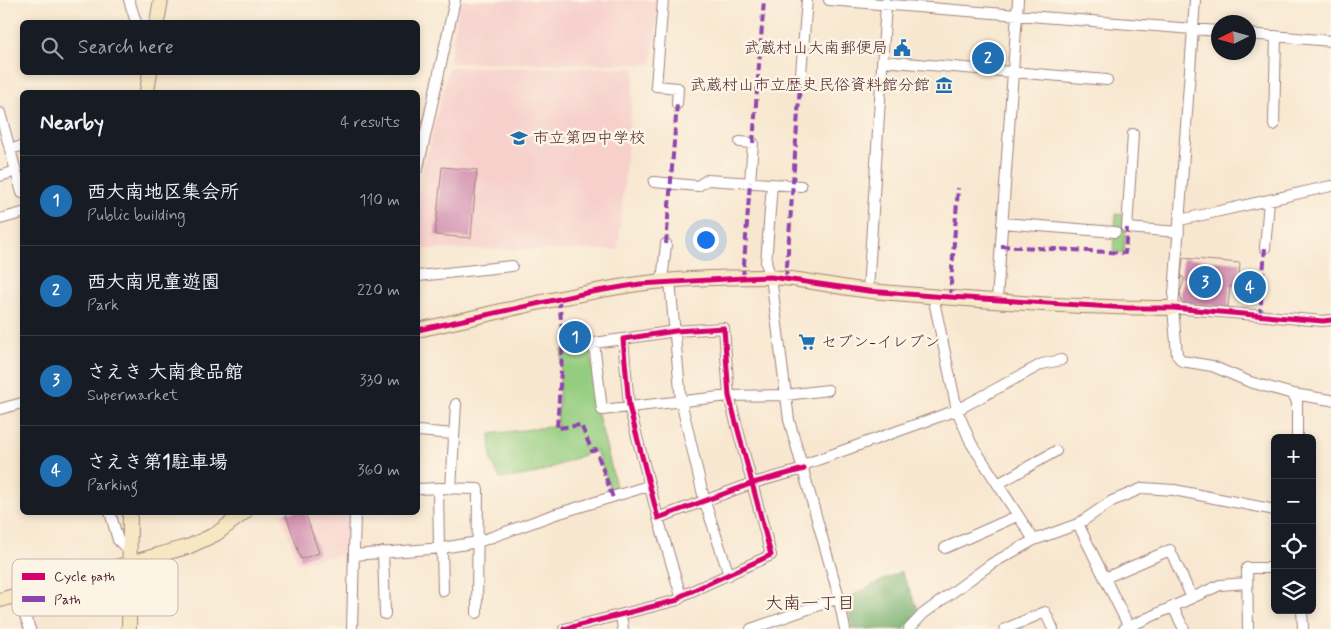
<!DOCTYPE html>
<meta charset="utf-8">
<style>
body{margin:0;font-family:Mynerve,"Klee One",sans-serif;background:#20242c;color:#f1f3f6}
.controls{position:absolute;right:15px;bottom:15px;display:grid;overflow:hidden;border-radius:8px;box-shadow:0 2px 8px #0003}
.controls button{width:45px;height:45px;display:grid;place-items:center;padding:0;border:0;border-bottom:1px solid #363941;background:#171b24;color:#f1f3f6;font:25px sans-serif}
.compass{position:absolute;left:1211px;top:15px;width:45px;height:45px;border-radius:50%;background:#171b24;box-shadow:0 2px 8px #0003;rotate:265deg}
.you{position:absolute;left:705px;top:239px;width:18px;height:18px;margin:-12px;border:4px solid #fff;border-radius:50%;background:#1a73e8;box-shadow:0 0 0 8px #1a73e833}
.badge{display:grid;place-items:center;width:32px;height:32px;border-radius:50%;background:#1f6fb2;color:#fff;font-size:16px;font-weight:700}
.pin{position:absolute;translate:-50% -50%;border:2px solid #fff;box-shadow:0 1px 5px #0006}
.list{margin:0;padding:0;list-style:none}
h2{display:flex;justify-content:space-between;align-items:center;height:65px;margin:0;padding:0 20px;font-size:21px}
h2 small{font-size:16px;font-weight:400;color:#9ea1a6}
.list li{display:grid;grid-template-columns:32px 1fr auto;gap:15px;align-items:center;box-sizing:border-box;height:90px;padding:0 20px;border-top:1px solid #363941}
.list b{display:block;font-size:19px;white-space:nowrap}
.list p{margin:0;font-size:16px;white-space:nowrap;color:#9ea1a6}
.list em{font-size:16px;font-style:normal;color:#9ea1a6}
.icon{flex:none;width:28px;height:28px;fill:none;stroke:currentColor;stroke-width:2;stroke-linecap:round;stroke-linejoin:round}
.map{position:relative;flex:none;width:1331px;height:629px;overflow:hidden}
.search{position:absolute;background:#171b24;box-shadow:0 2px 8px #0003;left:20px;top:20px;width:400px;height:55px;display:flex;align-items:center;gap:12px;box-sizing:border-box;padding:0 18px;border-radius:8px;color:#9ea1a6;font-size:19px}
.panel{position:absolute;background:#171b24;box-shadow:0 2px 8px #0003;left:20px;top:90px;width:400px;height:425px;border-radius:8px}
.map>svg:first-child{display:block}
.built{fill:#f7d0cc}
.green{fill:#95cd80;stroke:#707656}
.forest{fill:#78b06e;stroke:#61684c}
.building{fill:#d18eb0}
.lines{fill:none;stroke-linecap:round;stroke-linejoin:round}
.street-casing{stroke:#a1837e;stroke-width:12}
.secondary-casing{stroke:#a1837e;stroke-width:16}
.street{stroke:#fff;stroke-width:10}
.secondary{stroke:#f7e8c3;stroke-width:14}
.quiet{stroke:#8e44ad;stroke-width:4;stroke-dasharray:8 4;stroke-linecap:butt}
.cycleway-casing{stroke:#fcf5e5;stroke-width:8}
.cycleway{stroke:#d6006c;stroke-width:5}
.labels{text-anchor:middle;dominant-baseline:central;stroke-width:5;stroke-linejoin:round;paint-order:stroke}
.poi-label{font-size:16px;fill:#4a1f2b;stroke:#fcf5e5;text-anchor:end}
.neighbourhood-label{font-size:18px;fill:#4a1f2b;stroke:#fcf5e5}
.key{fill:#fcf5e5;stroke:#c7b5ad;stroke-width:1}
.key-label{font-size:14px;fill:#4a1f2b}
</style>
<div class="map">
<svg width="1331" height="629" viewBox="0 0 1331 629">
<rect width="100%" height="100%" fill="#fcf5e5"/>
<filter id="ink" filterUnits="userSpaceOnUse"><feTurbulence type="fractalNoise" baseFrequency=".02" numOctaves="2"/><feDisplacementMap in="SourceGraphic" scale="10" xChannelSelector="R" yChannelSelector="G"/><feConvolveMatrix kernelMatrix="1 2 1 2 8 2 1 2 1" color-interpolation-filters="sRGB"/></filter>
<filter id="wash" filterUnits="userSpaceOnUse"><feTurbulence type="fractalNoise" baseFrequency=".0096" numOctaves="4" result="noise"/><feDisplacementMap in="SourceGraphic" scale="20" xChannelSelector="R" yChannelSelector="G"/><feGaussianBlur stdDeviation="1.12" result="paint"/><feColorMatrix in="noise" values="0 0 0 0 0 0 0 0 0 0 0 0 0 0 0 0 0 1.4 0 .05"/><feComposite in="paint" operator="in"/></filter>
<g filter="url(#wash)">
<rect width="100%" height="100%" fill="#f8e7d0"/>
<!-- built -->
<path class="built" d="M460,0H659L652,64L449,63Z
M449,67L635,68L618,250L418,249V192Z
M281,513H352L351,553L298,563Z"/>
<!-- green -->
<path class="green" d="M1116,214L1127,215L1124,253L1113,251Z
M590,346L598,415L617,490L610,488L596,450L538,473L500,479L491,460L490,434L557,426L562,350Z"/>
<!-- forest -->
<path class="forest" d="M901,571L920,613L905,629H852L847,598Z"/>
<g id="blocks">
<!-- building -->
<path class="building" d="M442,167L477,170L471,238L435,235Z
M1183,258L1240,263L1238,287L1230,286L1228,307L1182,303L1180,292L1183,284L1184,278L1181,277Z
M583,333L584,341L567,345L566,334Z
M285,512H305L319,553L301,559Z"/>
</g>
</g>
<g filter="url(#ink)">
<use href="#blocks" fill-opacity="0" stroke="#a1837e" stroke-width="1"/>
<g class="lines">
<!-- street casing -->
<g class="street-casing">
<path id="street" d="M129,0L136,22
M663,0L656,86L678,88L677,104
M829,0L1218,31
M1195,0L1173,308L1177,355L1182,361L1212,366L1250,382L1293,394L1297,402V438
M1248,34L1331,41
M882,61L1107,80
M800,85L807,0
M0,113L22,193
M1274,125L1276,36
M1133,134L1127,228L1179,232
M740,142L753,143L750,182
M10,149L22,146
M418,168L455,0
M0,176L16,171
M654,182L698,186L707,180L801,186
M772,184L766,263L771,277L789,420L837,590L845,629
M0,219L22,213
M1180,220L1331,186
M1002,223L1115,232
M1265,248L1269,201
M418,276L512,266
M670,281L681,401L704,499L729,575
M662,282L666,244
M868,291L886,3
M933,296L957,410L971,443L1034,540
M997,300L1018,0
M1173,308L1323,321L1331,320
M623,339L594,343L602,410L729,396L786,395L828,390
M1293,394L1331,400
M0,409L22,403
M418,431L454,434
M803,465L957,410L1042,364L1061,360
M998,484L1056,451
M418,489L438,488
M451,489L456,404
M110,512L118,540L129,551
M658,518L681,596
M1078,524L1129,627
M439,548L438,488L478,489L477,613
M442,548L443,591
M945,548L1017,516
M383,552L385,614
M354,555L442,548L478,542L553,515L648,486
M1105,578L1170,550L1192,598
M17,595L30,629
M1173,607L1184,629
M1302,610L1303,629
M621,615L623,629
M352,629L355,512
M564,629L678,600L681,596L771,555L729,396L724,328L675,331L623,339L629,406L658,518L753,483L804,469
M751,629L839,598
M909,629L923,614L991,564L1034,540L1078,524L1112,501L1143,488L1174,490L1275,510
M1005,629L1045,612L1053,629
M1124,629L1220,585L1247,583
M1248,629L1247,568H1275"/>
</g>
<!-- secondary casing -->
<g class="secondary-casing">
<path id="secondary" d="M157,22L161,0
M147,92L150,72
M418,330C491,314 564,295 638,284C681,278 726,277 768,277C803,278 837,288 871,291C971,300 1072,308 1173,308
M0,600L190,546L216,534L245,512
M129,629L130,512"/>
</g>
<!-- street -->
<use href="#street" class="street"/>
<!-- secondary -->
<use href="#secondary" class="secondary"/>
<!-- quiet -->
<path class="quiet" d="M753,143L764,0
M666,244L677,104
M1001,246L1125,253L1127,228
M743,278L750,182
M786,279L800,85
M950,297L958,188
M559,299L563,341L557,428L581,425L592,451L596,450L613,498
M1260,316L1265,248"/>
<!-- cycleway casing -->
<g class="cycleway-casing">
<path id="cycleway" d="M418,330L586,293L640,284L743,278L771,277L868,291L933,296L1129,308H1173L1323,321L1331,320
M564,629L678,600L681,596L771,555L729,396L724,328L675,331L623,339L629,406L658,518L753,483L804,469"/>
</g>
<!-- cycleway -->
<use href="#cycleway" class="cycleway"/>
</g>
</g>
<!-- icons -->
<defs>
<g id="civic-bare" transform="scale(1.35)"><path d="M-.6-6.5H3V-4.5H.6V-3L4-1V1h2V6H-6V1h2V-1L-.6-3ZM-1.2 2.5V6h2.4V2.5Z" fill="#1f6fb2" stroke="#fcf5e5" stroke-width="2.5" paint-order="stroke"/></g>
<g id="museum-bare" transform="scale(1.35)"><path d="M0-6L6-3V-2H-6V-3ZM-5-1h2V3h-2ZM-1-1h2V3h-2ZM3-1h2V3H3ZM-6 4H6V6H-6Z" fill="#1f6fb2" stroke="#fcf5e5" stroke-width="2.5" paint-order="stroke"/></g>
<g id="school-bare" transform="scale(1.35)"><path d="M0-5L7-2L0 1L-7-2ZM-4 1L0 2.5L4 1V4Q0 6-4 4Z" fill="#1f6fb2" stroke="#fcf5e5" stroke-width="2.5" paint-order="stroke"/></g>
<g id="supermarket-bare" transform="scale(1.35)"><path d="M-6-5.5h2.5l.6 2H6L4.5 2H-2.5L-4.4-4H-6ZM-1.5 3.2a1.3 1.3 0 1 0 .1 0ZM3 3.2a1.3 1.3 0 1 0 .1 0Z" fill="#1f6fb2" stroke="#fcf5e5" stroke-width="2.5" paint-order="stroke"/></g>
</defs>
<g fill-rule="evenodd">
<use href="#civic-bare" x="902" y="48"/>
<use href="#museum-bare" x="944" y="85"/>
<use href="#school-bare" x="519" y="138"/>
<use href="#supermarket-bare" x="807" y="342"/>
</g>
<g class="labels">
<!-- poi labels -->
<g class="poi-label">
<text x="888" y="48">武蔵村山大南郵便局</text>
<text x="930" y="85">武蔵村山市立歴史民俗資料館分館</text>
<text x="533" y="138" text-anchor="start">市立第四中学校</text>
<text x="821" y="342" text-anchor="start">セブン-イレブン</text>
</g>
<!-- neighbourhood labels -->
<g class="neighbourhood-label">
<text x="810" y="604">大南一丁目</text>
</g>
</g>
<!-- legend -->
<rect x="12" y="559" width="166" height="57" rx="8" class="key"/>
<rect x="22" y="573" width="23" height="7" fill="#d6006c"/>
<rect x="22" y="596" width="23" height="6" fill="#8e44ad"/>
<g class="key-label">
<text x="54" y="581">Cycle path</text>
<text x="54" y="604">Path</text>
</g>
</svg>
<div class="controls">
<button>+</button>
<button>−</button>
<button><svg class="icon" aria-label="locate" viewBox="0 0 24 24"><circle cx="12" cy="12" r="6"/><path d="M12 2v4M12 18v4M2 12h4M18 12h4"/></svg></button>
<button><svg class="icon" aria-label="layers" viewBox="0 0 24 24"><path d="M12 4l9 5-9 5-9-5zM3 14l9 5 9-5"/></svg></button>
</div>
<svg class="compass" viewBox="-18 -18 36 36"><path d="M0-13l5 13h-10z" fill="#e53935"/><path d="M0 13l5-13h-10z" fill="#9ea1a6"/></svg>
<div class="you"></div>
<div class="pin badge" style="left:575px;top:337px">1</div>
<div class="pin badge" style="left:988px;top:58px">2</div>
<div class="pin badge" style="left:1205px;top:282px">3</div>
<div class="pin badge" style="left:1250px;top:287px">4</div>
<div class="search"><svg class="icon" aria-label="search" viewBox="0 0 24 24"><circle cx="10" cy="10" r="6"/><path d="M15 15l6 6"/></svg>Search here</div>
<section class="panel">
<h2>Nearby<small>4 results</small></h2>
<ul class="list">
<li><span class="badge">1</span><div><b>西大南地区集会所</b><p>Public building</p></div><em>110 m</em></li>
<li><span class="badge">2</span><div><b>西大南児童遊園</b><p>Park</p></div><em>220 m</em></li>
<li><span class="badge">3</span><div><b>さえき 大南食品館</b><p>Supermarket</p></div><em>330 m</em></li>
<li><span class="badge">4</span><div><b>さえき第1駐車場</b><p>Parking</p></div><em>360 m</em></li>
</ul>
</section>
</div>
